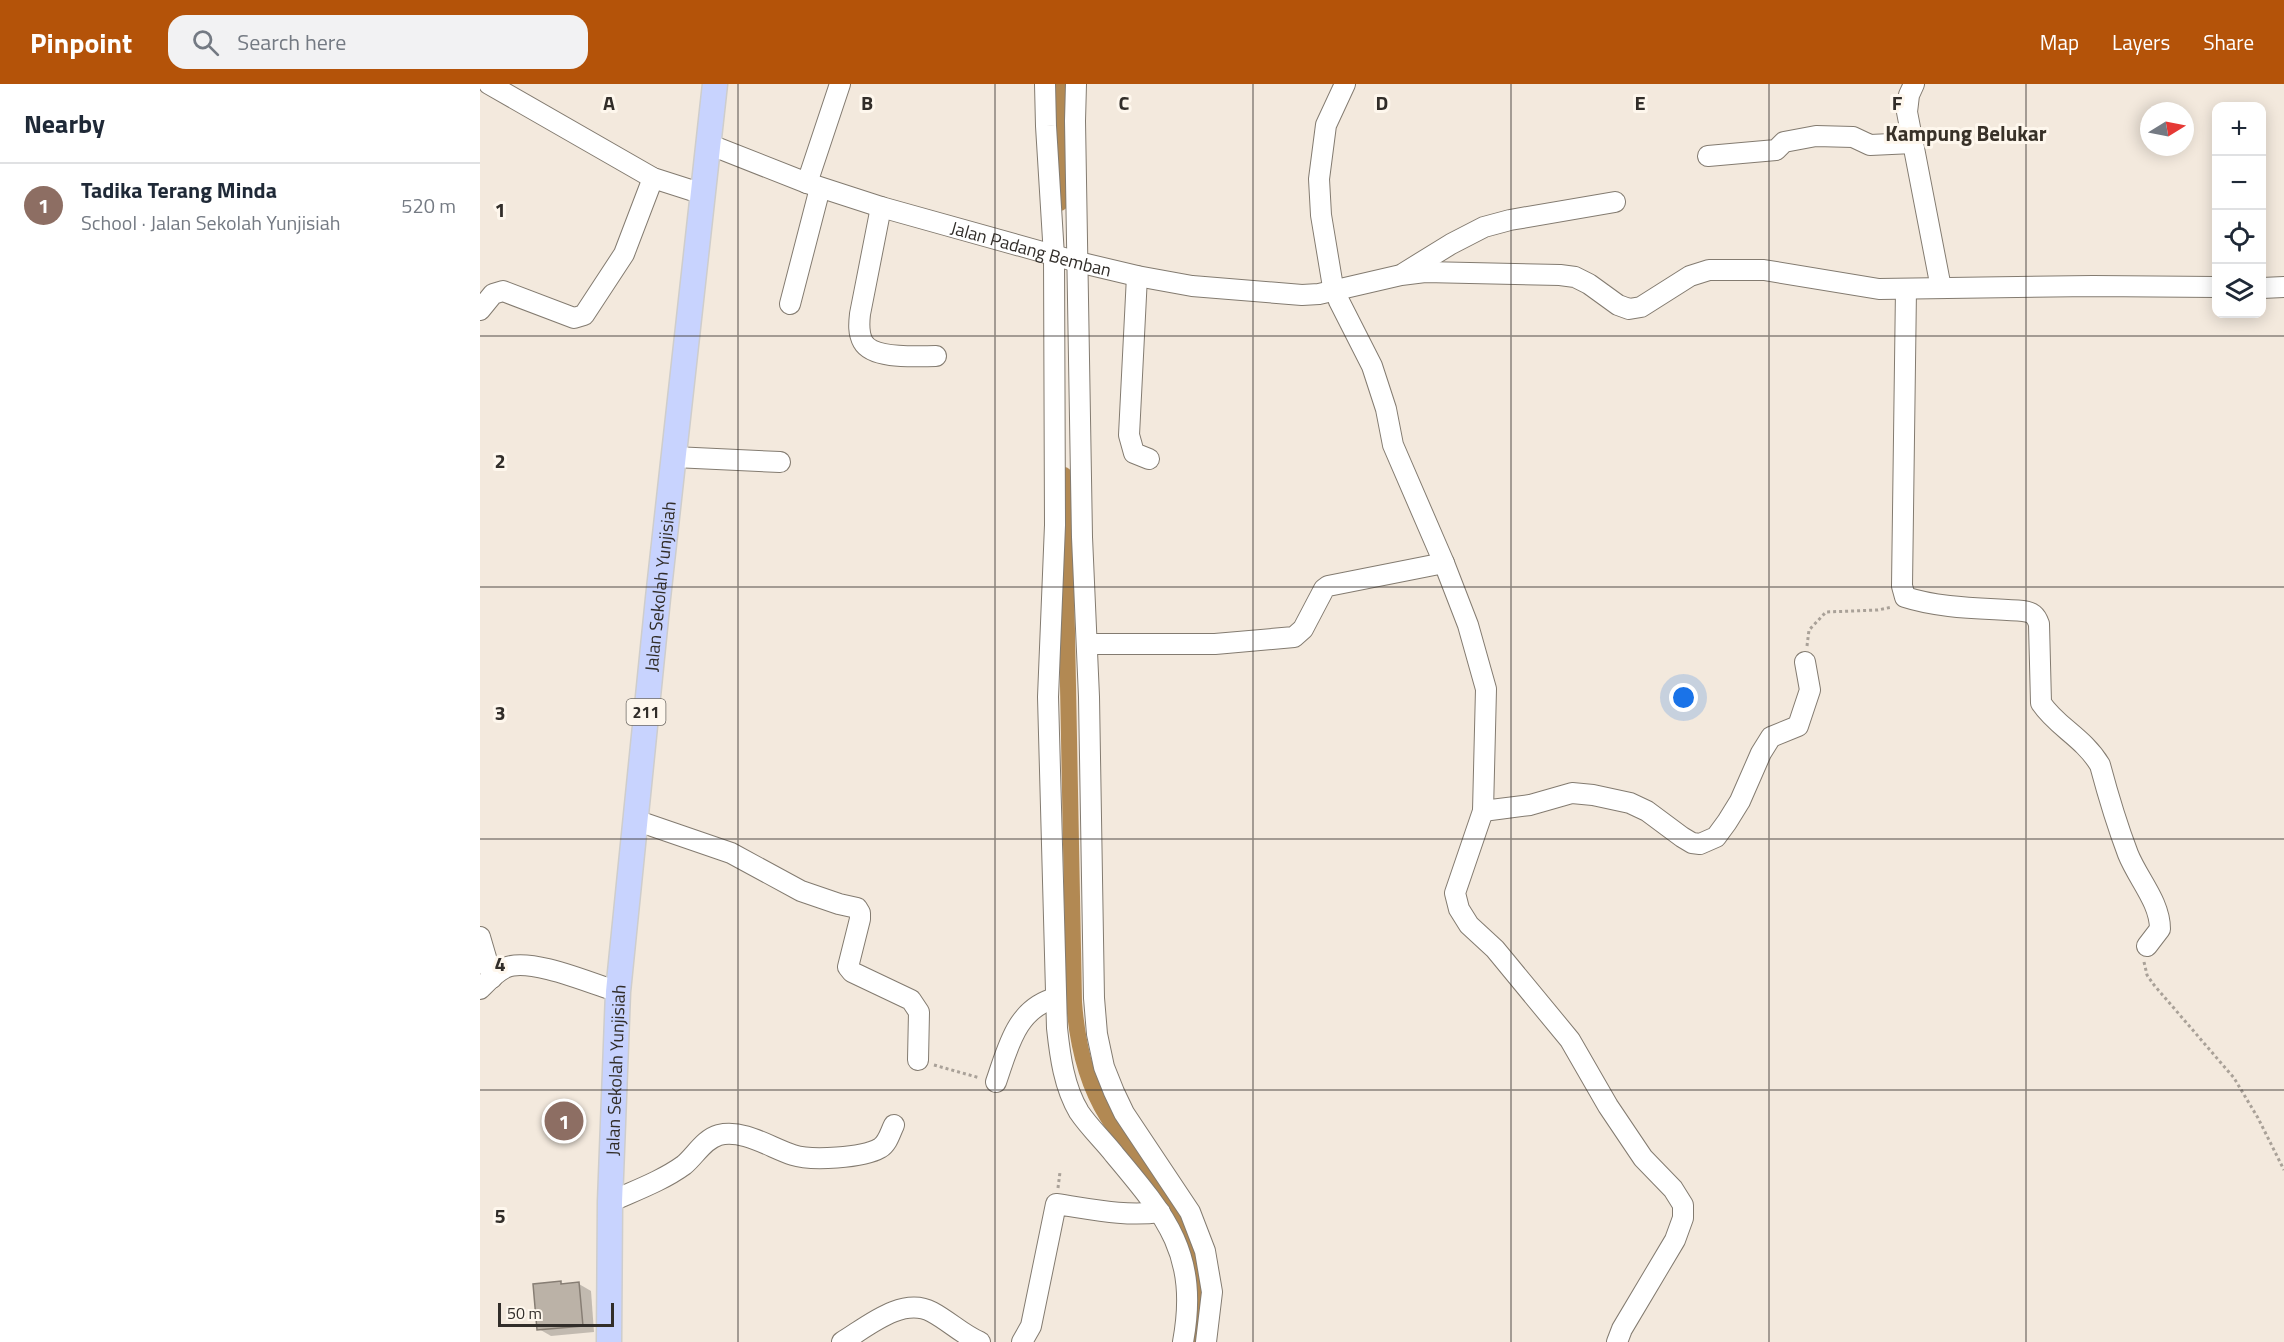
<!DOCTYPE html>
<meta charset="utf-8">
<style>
body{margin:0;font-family:"Titillium Web",sans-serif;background:#f2f2f3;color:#1f2937}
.controls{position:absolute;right:18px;top:18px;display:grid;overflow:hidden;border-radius:12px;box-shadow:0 3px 15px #0003}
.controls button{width:54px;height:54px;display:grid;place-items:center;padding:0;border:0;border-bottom:2px solid #e0e1e3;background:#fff;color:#1f2937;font:30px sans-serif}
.compass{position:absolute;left:1660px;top:18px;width:54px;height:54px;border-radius:50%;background:#fff;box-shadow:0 3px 15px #0003;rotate:80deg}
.scale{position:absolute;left:18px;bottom:15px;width:116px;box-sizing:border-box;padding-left:6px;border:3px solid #312d29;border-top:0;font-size:16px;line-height:21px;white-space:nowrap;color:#312d29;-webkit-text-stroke:4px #fef7ed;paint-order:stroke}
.you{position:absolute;left:1204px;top:614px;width:21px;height:21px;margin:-15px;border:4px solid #fff;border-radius:50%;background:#1a73e8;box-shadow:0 0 0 9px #1a73e833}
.badge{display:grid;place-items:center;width:39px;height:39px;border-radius:50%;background:#b45309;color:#fff;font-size:20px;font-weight:700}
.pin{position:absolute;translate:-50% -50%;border:3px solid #fff;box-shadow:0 2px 6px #0006}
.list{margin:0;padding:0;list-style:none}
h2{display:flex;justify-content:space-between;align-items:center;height:78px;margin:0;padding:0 24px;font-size:26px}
h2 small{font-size:20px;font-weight:400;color:#747a83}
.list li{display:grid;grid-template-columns:39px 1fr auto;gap:18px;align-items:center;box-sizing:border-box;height:84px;padding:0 24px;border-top:2px solid #e0e1e3}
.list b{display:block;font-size:22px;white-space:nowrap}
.list p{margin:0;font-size:20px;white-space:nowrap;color:#747a83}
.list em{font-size:20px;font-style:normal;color:#747a83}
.icon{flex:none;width:33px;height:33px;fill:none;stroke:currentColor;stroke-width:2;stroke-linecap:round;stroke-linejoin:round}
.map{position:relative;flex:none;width:1804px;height:1258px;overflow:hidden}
header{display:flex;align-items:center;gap:36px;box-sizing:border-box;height:84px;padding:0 30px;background:#b45309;color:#fff}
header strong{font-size:28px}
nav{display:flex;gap:33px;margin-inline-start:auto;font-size:21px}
.search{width:420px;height:54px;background:#f2f2f3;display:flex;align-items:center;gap:15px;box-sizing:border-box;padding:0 21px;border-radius:18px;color:#747a83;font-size:22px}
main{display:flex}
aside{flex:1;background:#fff}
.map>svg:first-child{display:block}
.shadow{fill:#0003}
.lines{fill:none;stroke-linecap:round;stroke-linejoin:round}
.canal{stroke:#b28953;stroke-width:16}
.building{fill:#bbb2a7;stroke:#877e74;stroke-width:1.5}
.minor-casing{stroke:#837b70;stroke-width:22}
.major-casing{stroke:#cecdcc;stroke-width:27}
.path{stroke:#a9a198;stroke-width:3;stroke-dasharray:3 3;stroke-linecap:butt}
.minor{stroke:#fff;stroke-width:20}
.major{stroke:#c8d3fe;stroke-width:24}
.grid{fill:none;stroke:#312d29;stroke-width:1.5;stroke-opacity:0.55}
.labels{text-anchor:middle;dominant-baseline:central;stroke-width:6;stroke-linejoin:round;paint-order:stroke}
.shield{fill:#fef7ed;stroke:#6e6a64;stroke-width:1.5}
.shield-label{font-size:16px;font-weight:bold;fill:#312d29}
.street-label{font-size:18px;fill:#312d29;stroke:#fef7ed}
.quarter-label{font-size:21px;font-weight:bold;fill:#383128;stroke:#fef7ed}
.grid-label{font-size:20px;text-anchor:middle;font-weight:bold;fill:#312d29;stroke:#fef7ed;stroke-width:6;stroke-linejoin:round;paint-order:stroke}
</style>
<header>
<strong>Pinpoint</strong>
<div class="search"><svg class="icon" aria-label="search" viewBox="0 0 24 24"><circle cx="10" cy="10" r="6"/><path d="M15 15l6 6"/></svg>Search here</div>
<nav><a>Map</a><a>Layers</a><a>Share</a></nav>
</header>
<main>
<aside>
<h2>Nearby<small></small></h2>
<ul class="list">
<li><span class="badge" style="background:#8d6e63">1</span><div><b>Tadika Terang Minda</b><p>School · Jalan Sekolah Yunjisiah</p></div><em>520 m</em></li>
</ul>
</aside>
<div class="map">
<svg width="1804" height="1258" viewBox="0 0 1804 1258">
<rect width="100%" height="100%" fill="#f3e9dd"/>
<!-- shadow -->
<path class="shadow" d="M99,1200L111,1207L114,1248L71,1252L59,1245Z"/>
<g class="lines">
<!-- canal -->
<path class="canal" d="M579,0L577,34L580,119
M584,391L594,918C597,958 605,997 627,1032C663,1090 719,1138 720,1213C721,1227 716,1243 713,1258"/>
</g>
<!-- building -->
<path class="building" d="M81,1197V1200L99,1198L103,1242L57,1246L53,1200Z"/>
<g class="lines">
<!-- minor casing -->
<g class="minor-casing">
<g id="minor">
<path d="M9,0L173,94L223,110"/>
<path d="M565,0L566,42L574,172L575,441L568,613L577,944C580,972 584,1003 599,1028C609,1043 623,1056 634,1070C687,1133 719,1171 703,1258"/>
<path d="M596,0L595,37L602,453L609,613L614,914L617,950L624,983L634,1008L644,1029L710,1128L725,1167L732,1208L726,1258"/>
<path d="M865,0L846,41L839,95L841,131L852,197L859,217L892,282L906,325L913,361L964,479L988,541L1006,605L1003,727L975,809L979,825L989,841L1015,865L1090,956L1128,1022L1163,1074L1193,1105L1203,1121V1134L1195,1156L1142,1245L1137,1258"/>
<path d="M1434,0L1429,11L1427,28L1461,204"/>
<path id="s1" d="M228,60L327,99L401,123L598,178L657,192L712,202L822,211L839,210L921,191L945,188L1080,191L1095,193L1109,200L1138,221L1149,225L1161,223L1210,192L1229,186H1284L1399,205L1613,202L1736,203"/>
<path d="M1228,72L1296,66L1304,58L1336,52L1373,53L1390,61L1433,59"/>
<path d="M327,99L360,0"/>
<path d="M401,123L380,230C379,239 378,249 383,258C393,276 438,272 456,272"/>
<path d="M924,189L971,160L1004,143L1030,136L1135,118"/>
<path d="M657,192L649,351L654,369L669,375"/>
<path d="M1782,204L1804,203"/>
<path d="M1426,205L1422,502L1425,513C1462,525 1505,524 1543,527C1552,528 1556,531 1559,540L1561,619C1577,643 1603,653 1620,681C1628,711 1637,741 1648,770C1658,795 1680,818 1680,845L1667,862"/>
<path d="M310,220L340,104"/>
<path d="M0,226L13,210L23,207L94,234L104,231L144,170L173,94"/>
<path d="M194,373L300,378"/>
<path d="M607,560H735L814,553L823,545L844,505L848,502L964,479"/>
<path d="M1003,727L1050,721L1092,709L1113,711L1150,719L1167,727L1202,753L1212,759L1220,760L1236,753L1247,738L1260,717L1281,669L1291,653L1318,642L1330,606L1325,578"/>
<path d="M155,736L251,769L321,807L359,820L377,824L380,829V835L368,883L372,888L431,916L439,928L438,976"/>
<path d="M0,853L12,894"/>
<path d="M0,905C7,898 16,888 25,884C48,872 113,900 138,908"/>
<path d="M516,998C528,964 536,924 576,914"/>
<path d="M130,1118C154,1107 182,1097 204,1081C215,1072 224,1055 239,1051C264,1045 291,1064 313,1071C331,1077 383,1074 400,1064C408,1059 410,1049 414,1041"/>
<path d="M362,1258C387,1243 422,1212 452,1228C469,1237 483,1251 500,1258"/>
<path d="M542,1258L551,1242L576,1120C611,1125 645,1133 680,1128"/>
</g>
</g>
<!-- major casing -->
<g class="major-casing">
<g id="major">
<path id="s2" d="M129,1258L130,1118L138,908L178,514L235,0"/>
</g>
</g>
<!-- path -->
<path class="path" d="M1327,562L1329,546L1346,528L1398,526L1412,523
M1664,878L1667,891L1674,901L1754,994L1778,1034L1804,1086
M454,981L500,994
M578,1104L580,1088"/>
<!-- minor -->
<use href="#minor" class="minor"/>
<!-- major -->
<use href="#major" class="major"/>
</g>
<!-- grid -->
<path class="grid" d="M258,0V1258M515,0V1258M773,0V1258M1031,0V1258M1289,0V1258M1546,0V1258M0,252H1804M0,503H1804M0,755H1804M0,1006H1804"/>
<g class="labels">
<!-- shield labels -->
<rect class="shield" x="146.5" y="615" width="39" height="26" rx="4.5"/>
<g class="shield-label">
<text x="166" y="628">211</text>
</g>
<!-- street labels -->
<g class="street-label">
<text stroke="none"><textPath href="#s1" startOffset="340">Jalan Padang Bemban</textPath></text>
<text stroke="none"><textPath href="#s2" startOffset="758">Jalan Sekolah Yunjisiah</textPath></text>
<text stroke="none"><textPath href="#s2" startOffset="272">Jalan Sekolah Yunjisiah</textPath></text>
</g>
<!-- quarter labels -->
<g class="quarter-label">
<text x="1486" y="49">Kampung Belukar</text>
</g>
</g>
<g class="grid-label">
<text x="129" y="26">A</text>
<text x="387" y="26">B</text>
<text x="644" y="26">C</text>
<text x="902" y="26">D</text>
<text x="1160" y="26">E</text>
<text x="1417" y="26">F</text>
<text x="20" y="133">1</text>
<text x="20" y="384">2</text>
<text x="20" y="636">3</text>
<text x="20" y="887">4</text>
<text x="20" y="1139">5</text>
</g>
</svg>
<div class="controls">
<button>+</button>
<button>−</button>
<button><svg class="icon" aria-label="locate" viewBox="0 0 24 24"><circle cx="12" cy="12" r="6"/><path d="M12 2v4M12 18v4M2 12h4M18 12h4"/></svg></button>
<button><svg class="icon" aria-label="layers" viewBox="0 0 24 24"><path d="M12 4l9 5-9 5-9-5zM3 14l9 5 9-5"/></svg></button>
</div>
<svg class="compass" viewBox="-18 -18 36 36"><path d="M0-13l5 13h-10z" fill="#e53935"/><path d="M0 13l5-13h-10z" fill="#747a83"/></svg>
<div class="scale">50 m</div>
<div class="you"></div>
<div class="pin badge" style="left:84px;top:1037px;background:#8d6e63">1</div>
</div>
</main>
